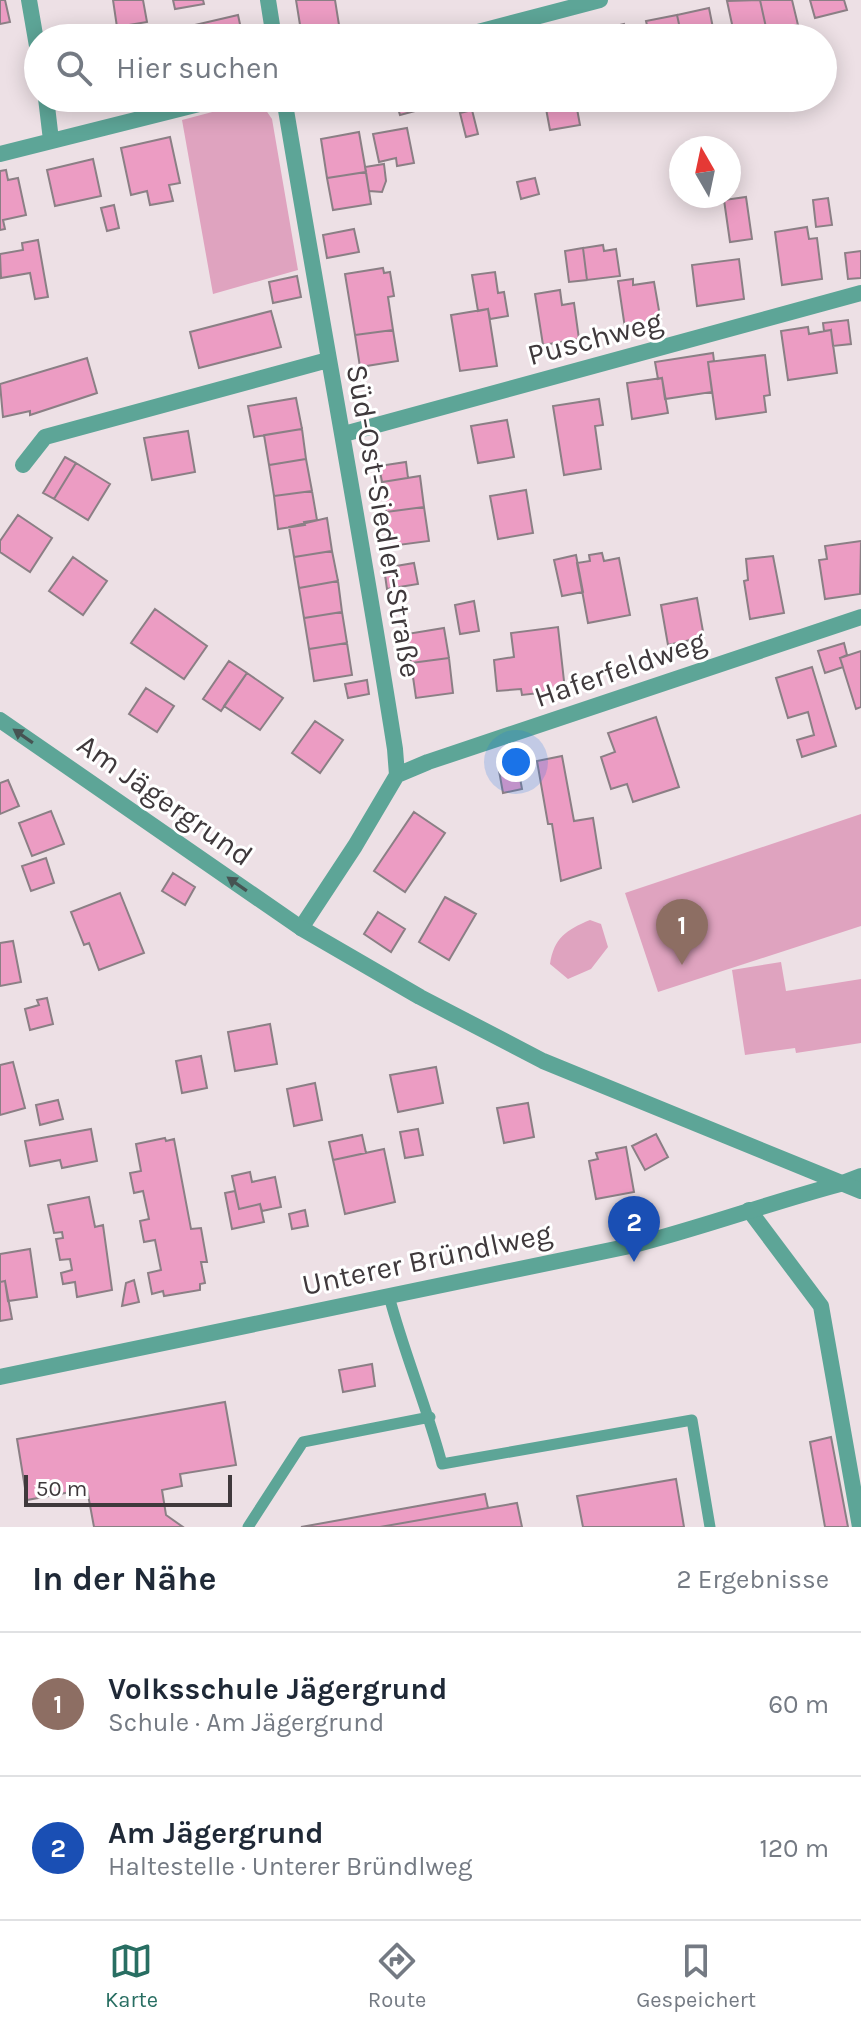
<!DOCTYPE html>
<html lang="de">
<meta charset="utf-8">
<style>
body{margin:0;font-family:Karla,sans-serif;background:#f2f2f3;color:#1f2937}
.compass{position:absolute;left:669px;top:136px;width:72px;height:72px;border-radius:50%;background:#fff;box-shadow:0 4px 20px #0003;rotate:351deg}
.scale{position:absolute;left:24px;bottom:20px;width:208px;box-sizing:border-box;padding-left:8px;border:4px solid #3f393c;border-top:0;font-size:22px;line-height:28px;white-space:nowrap;color:#3f393c;-webkit-text-stroke:6px #fff;paint-order:stroke}
.you{position:absolute;left:516px;top:762px;width:28px;height:28px;margin:-20px;border:6px solid #fff;border-radius:50%;background:#1a73e8;box-shadow:0 0 0 12px #1a73e833}
.badge{display:grid;place-items:center;width:52px;height:52px;border-radius:50%;background:#286e62;color:#fff;font-size:26px;font-weight:700}
.pin{position:absolute;translate:-50% -66px;filter:drop-shadow(0 2px 4px #0008)}
.pin::after{content:'';position:absolute;top:42px;width:28px;height:24px;background:inherit;clip-path:polygon(0 0,100% 0,50% 100%)}
.list{margin:0;padding:0;list-style:none}
h2{display:flex;justify-content:space-between;align-items:center;height:104px;margin:0;padding:0 32px;font-size:34px}
h2 small{font-size:26px;font-weight:400;color:#747a83}
.list li{display:grid;grid-template-columns:52px 1fr auto;gap:24px;align-items:center;box-sizing:border-box;height:144px;padding:0 32px;border-top:2px solid #e0e1e3}
.list b{display:block;font-size:30px;white-space:nowrap}
.list p{margin:0;font-size:26px;white-space:nowrap;color:#747a83}
.list em{font-size:26px;font-style:normal;color:#747a83}
.icon{flex:none;width:44px;height:44px;fill:none;stroke:currentColor;stroke-width:2;stroke-linecap:round;stroke-linejoin:round}
.map{position:relative;flex:none;width:861px;height:1527px;overflow:hidden}
.search{position:absolute;background:#fff;box-shadow:0 4px 20px #0003;left:24px;right:24px;top:24px;height:88px;display:flex;align-items:center;gap:20px;box-sizing:border-box;padding:0 28px;border-radius:44px;color:#747a83;font-size:30px}
.sheet{height:392px;background:#fff}
nav{display:flex;justify-content:space-around;align-items:center;box-sizing:border-box;height:112px;border-top:2px solid #e0e1e3;background:#fff;font-size:22px;color:#747a83}
nav a{display:grid;justify-items:center;gap:4px}
nav .on{color:#286e62}
.map>svg:first-child{display:block}
.green{fill:#dfa3bf}
.building{fill:#ec9cc3;stroke:#8b7f85;stroke-width:2}
.lines{fill:none;stroke-linecap:round;stroke-linejoin:round}
.service{stroke:#5da597;stroke-width:11}
.minor{stroke:#5da597;stroke-width:16}
.tertiary{stroke:#5da597;stroke-width:16}
.oneway{fill:#465453}
.labels{text-anchor:middle;dominant-baseline:central;stroke-width:6;stroke-linejoin:round;paint-order:stroke}
.street-label{font-size:30px;fill:#3f393c;stroke:#fff}
</style>
<div class="map">
<svg width="861" height="1527" viewBox="0 0 861 1527">
<rect width="100%" height="100%" fill="#ede0e5"/>
<!-- green -->
<path class="green" d="M250,102L263,106L272,119L298,270L213,294L182,120Z
M861,814V926L658,992L625,893Z
M590,920L601,924L608,947L591,969L568,979L550,964C554,938 566,930 590,920Z
M781,962L786,991L861,979V1043L796,1053L795,1048L745,1055L732,970Z"/>
<!-- building -->
<path class="building" d="M0,0H5L10,22L0,24Z
M113,0H143L147,22L117,27Z
M173,0H203L204,4L175,9Z
M296,0H335L339,25L301,31Z
M760,0H792L798,25L767,32Z
M760,0L767,32L735,38L727,1Z
M810,0H844L847,10L815,18Z
M709,8L715,38H682L677,15Z
M238,15L243,38H185L182,28Z
M677,15L682,38H650L646,21Z
M624,24L627,38H592L590,32Z
M395,98H428L430,107L400,115Z
M513,98H539L540,105L516,110Z
M544,98H575L580,125L550,130Z
M472,110L478,134L466,137L460,113Z
M407,128L414,163L397,166L396,158L379,162L373,134Z
M359,132L366,172L327,178L321,139Z
M170,137L180,183L169,185L173,201L150,205L147,191L131,195L121,148Z
M93,159L101,196L55,206L47,170Z
M384,164L386,181L382,192L369,191L365,167Z
M6,170L8,180L18,178L26,215L3,220L5,229L0,230V171Z
M366,172L371,204L333,210L327,178Z
M535,178L539,194L521,199L517,182Z
M746,197L752,239L730,242L724,200Z
M828,198L832,225L816,227L813,200Z
M114,205L119,228L107,231L101,208Z
M807,227L809,239L817,238L822,279L782,285L775,232Z
M354,229L359,252L327,258L323,235Z
M38,240L48,297L35,299L30,273L1,278L0,254L23,250L22,243Z
M603,245L604,251L616,249L620,276L587,280L583,248Z
M583,248L587,280L569,282L565,251Z
M861,251V278L848,279L845,253Z
M739,259L744,299L697,306L692,265Z
M383,268L384,273L390,272L394,296L388,297L393,330L355,335L345,274Z
M495,272L498,293L504,292L508,316L490,319L488,309L478,311L472,275Z
M297,276L301,297L273,303L269,282Z
M633,279V285L654,282L661,322L625,328L618,281Z
M560,290L562,305L574,303L579,339L543,345L535,294Z
M488,309L497,366L460,371L451,315Z
M271,311L281,347L199,368L190,332Z
M848,320L851,344L833,346L831,330L824,331L823,323Z
M808,327L809,334L831,330L837,373L788,380L781,331Z
M393,330L398,361L360,367L355,335Z
M713,353L714,361L708,362L712,392L665,399L662,378L658,379L655,362Z
M765,355L770,395L764,396L766,412L716,419L708,362Z
M87,358L97,393L30,415V411L3,417L0,384Z
M662,378L668,413L632,419L627,383Z
M296,398L302,429L254,437L248,406Z
M599,399L603,425L595,426L601,469L564,475L553,406Z
M507,420L514,457L478,463L471,426Z
M302,429L306,459L269,465L264,435Z
M188,431L195,472L152,480L144,438Z
M65,457L76,463L54,499L43,493Z
M306,459L312,491L274,496L269,465Z
M406,462L408,478L382,482L379,466Z
M76,463L110,484L88,520L54,499Z
M420,476L424,507L386,512L382,482Z
M526,490L533,533L498,539L490,496Z
M312,491L317,520L304,522L305,525L278,529L274,496Z
M424,507L429,541L391,546L386,512Z
M18,515L52,538L30,572L0,552V541Z
M327,518L332,551L294,557L289,527Z
M861,541L860,594L825,599L819,560L827,559L825,546Z
M332,551L338,581L299,588L294,557Z
M602,553L604,561L619,558L630,615L588,623L577,563L590,561L589,555Z
M576,555L583,592L562,596L554,560Z
M773,556L784,613L750,619L744,581L748,580L746,559Z
M73,557L107,581L83,615L49,591Z
M414,563L418,584L387,589L384,568Z
M338,581L342,612L304,618L299,588Z
M697,598L704,637L668,645L661,605Z
M474,601L479,631L460,634L455,605Z
M155,609L207,646L184,679L131,643Z
M342,612L347,643L309,649L304,618Z
M558,627L565,690L522,695L521,689L497,691L494,660L514,657L511,633Z
M444,628L449,658L411,663L407,634Z
M347,643L352,675L314,681L309,649Z
M844,643L847,655L840,658L843,667L825,673L818,651Z
M861,651V707L856,709L840,658Z
M449,658L453,693L416,698L411,663Z
M229,661L247,673L221,711L203,699Z
M812,667L836,746L802,757L797,740L814,735L808,712L788,718L776,678Z
M247,673L283,698L260,730L224,706Z
M367,680L369,694L348,698L345,684Z
M146,688L174,706L157,732L129,714Z
M656,717L679,787L633,802L627,784L611,789L601,757L615,752L608,733Z
M315,721L343,740L320,773L292,753Z
M562,756L574,821L593,818L601,868L561,881L552,824H548L537,761Z
M517,762L522,789L503,793L498,765Z
M8,780L19,806L0,814V783Z
M51,811L64,844L32,856L19,823Z
M414,812L445,833L405,892L374,871Z
M46,858L54,883L31,891L22,866Z
M173,873L195,887L185,905L162,891Z
M120,893L144,953L99,970L89,943L84,945L71,912Z
M445,897L476,914L449,960L419,942Z
M378,912L405,929L391,952L364,934Z
M13,941L21,982L0,986V943Z
M47,998L53,1024L30,1030L25,1009L39,1005L37,1000Z
M270,1024L277,1064L235,1071L228,1032Z
M201,1056L207,1088L182,1093L176,1061Z
M13,1062L25,1108L0,1115V1065Z
M436,1067L443,1103L398,1112L390,1075Z
M315,1083L322,1120L294,1126L287,1089Z
M58,1100L63,1119L40,1125L36,1105Z
M528,1103L534,1137L504,1143L497,1108Z
M91,1129L97,1161L62,1168L60,1160L30,1166L25,1141Z
M418,1129L423,1155L405,1158L400,1132Z
M656,1134L668,1157L645,1170L632,1146Z
M362,1135L366,1153L333,1160L329,1142Z
M165,1138L166,1141L174,1139L191,1229L201,1228L207,1262H201L205,1283L200,1284V1290L164,1296L163,1291L152,1294L148,1273L161,1270L155,1240L144,1242L140,1221L149,1219L143,1191L134,1193L130,1173L141,1171L136,1144Z
M626,1147L634,1192L596,1199L589,1161L598,1159L596,1153Z
M384,1149L395,1202L345,1214L333,1160Z
M250,1172L252,1182L275,1177L281,1207L262,1211L260,1204L239,1209L232,1176Z
M235,1191L239,1209L260,1204L264,1222L232,1229L225,1193Z
M89,1197L95,1227L103,1225L112,1290L77,1297L75,1282L63,1284L61,1273L72,1270L70,1259L60,1260L56,1239L63,1238L62,1232L54,1233L48,1205Z
M305,1210L308,1226L292,1229L289,1214Z
M30,1249L37,1297L8,1301L5,1281L0,1282V1254Z
M134,1280L139,1302L122,1306L126,1283Z
M5,1281L12,1319L0,1321V1282Z
M372,1364L375,1386L343,1392L339,1370Z
M225,1402L236,1465L180,1474L182,1486L162,1490L166,1515L183,1527H94L87,1489L27,1500L17,1439Z
M831,1437L848,1527H825L810,1442Z
M676,1479L684,1527H583L577,1496Z
M485,1494L488,1508L380,1527H301Z
M517,1503L522,1527H380L488,1508Z"/>
<g class="lines">
<!-- service -->
<path class="service" d="M389,1296C404,1353 427,1407 442,1464L692,1420L710,1527
M248,1527L303,1442L430,1417"/>
<!-- minor -->
<path class="minor" d="M29,0L38,52
M268,0L274,38
M455,38L600,0
M46,98L51,140
M284,98C320,315 361,532 395,749L397,775L355,846L301,928
M0,154L223,98
M344,434L861,293
M23,465L45,437L328,360
M397,775L428,762L861,617
M840,1184L861,1176
M749,1210L821,1306L860,1527"/>
<!-- tertiary -->
<path class="tertiary" d="M0,720L301,928L420,997L543,1061L861,1191
M0,1377L630,1246C701,1228 769,1203 840,1184"/>
</g>
<!-- one-way arrows -->
<defs><path id="oneway-solid" d="M-6-.8H1V-3.2L6.5 0L1 3.2V.8H-6Z" transform="scale(2)"/></defs>
<g class="oneway">
<use href="#oneway-solid" transform="translate(23 736) rotate(-145)"/>
<use href="#oneway-solid" transform="translate(237 884) rotate(-145)"/>
</g>
<g class="labels">
<!-- street labels -->
<g class="street-label">
<text transform="translate(595 338) rotate(-15)">Puschweg</text>
<text transform="translate(384 521) rotate(80)">Süd-Ost-Siedler-Straße</text>
<text transform="translate(620 669) rotate(-19)">Haferfeldweg</text>
<text transform="translate(165 800) rotate(35)">Am Jägergrund</text>
<text transform="translate(427 1259) rotate(-12)">Unterer Bründlweg</text>
</g>
</g>
</svg>
<svg class="compass" viewBox="-18 -18 36 36"><path d="M0-13l5 13h-10z" fill="#e53935"/><path d="M0 13l5-13h-10z" fill="#747a83"/></svg>
<div class="scale">50 m</div>
<div class="you"></div>
<div class="pin badge" style="left:682px;top:965px;background:#8d6e63">1</div>
<div class="pin badge" style="left:634px;top:1262px;background:#1a4fb4">2</div>
<div class="search"><svg class="icon" aria-label="search" viewBox="0 0 24 24"><circle cx="10" cy="10" r="6"/><path d="M15 15l6 6"/></svg>Hier suchen</div>
</div>
<section class="sheet">
<h2>In der Nähe<small>2 Ergebnisse</small></h2>
<ul class="list">
<li><span class="badge" style="background:#8d6e63">1</span><div><b>Volksschule Jägergrund</b><p>Schule · Am Jägergrund</p></div><em>60 m</em></li>
<li><span class="badge" style="background:#1a4fb4">2</span><div><b>Am Jägergrund</b><p>Haltestelle · Unterer Bründlweg</p></div><em>120 m</em></li>
</ul>
</section>
<nav>
<a class="on"><svg class="icon" aria-label="map" viewBox="0 0 24 24"><path d="M3 6l6-2 6 2 6-2v14l-6 2-6-2-6 2zM9 4v14M15 6v14"/></svg>Karte</a>
<a><svg class="icon" aria-label="directions" viewBox="0 0 24 24"><path d="M12 3l9 9-9 9-9-9zM9 14v-3h6M13 9l2 2-2 2"/></svg>Route</a>
<a><svg class="icon" aria-label="saved" viewBox="0 0 24 24"><path d="M7 4h10v16l-5-4-5 4z"/></svg>Gespeichert</a>
</nav>
